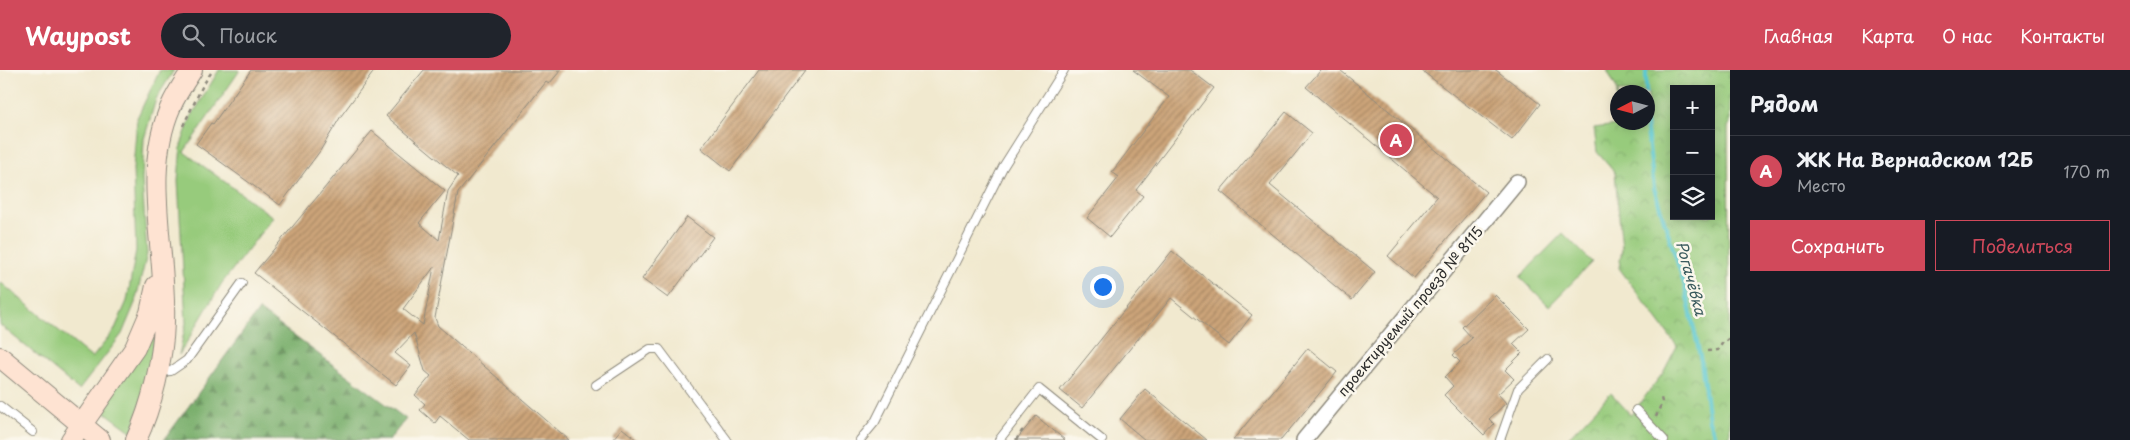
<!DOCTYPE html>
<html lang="ru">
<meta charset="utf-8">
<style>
body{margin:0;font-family:"Playpen Sans",sans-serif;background:#20242c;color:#f1f3f6}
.controls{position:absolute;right:15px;top:15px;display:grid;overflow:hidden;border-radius:0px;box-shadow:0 2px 12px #0003}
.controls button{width:45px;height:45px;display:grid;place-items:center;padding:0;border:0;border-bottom:1px solid #363941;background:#171b24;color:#f1f3f6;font:25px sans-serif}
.compass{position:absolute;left:1610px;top:15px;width:45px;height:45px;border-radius:50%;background:#171b24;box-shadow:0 2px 12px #0003;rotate:264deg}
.you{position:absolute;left:1102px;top:216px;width:18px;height:18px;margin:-12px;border:4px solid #fff;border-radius:50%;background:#1a73e8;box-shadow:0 0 0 8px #1a73e833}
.badge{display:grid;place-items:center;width:32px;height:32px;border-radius:50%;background:#d1495b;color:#fff;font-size:16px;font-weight:700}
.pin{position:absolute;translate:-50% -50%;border:2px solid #fff;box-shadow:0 1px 5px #0006}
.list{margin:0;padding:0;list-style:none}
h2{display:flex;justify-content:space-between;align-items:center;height:65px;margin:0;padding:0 20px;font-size:21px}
h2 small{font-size:16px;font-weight:400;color:#9ea1a6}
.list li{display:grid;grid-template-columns:32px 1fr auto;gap:15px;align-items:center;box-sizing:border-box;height:70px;padding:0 20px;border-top:1px solid #363941}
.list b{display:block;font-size:19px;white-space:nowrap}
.list p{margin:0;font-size:16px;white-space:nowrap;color:#9ea1a6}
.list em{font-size:16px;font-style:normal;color:#9ea1a6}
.actions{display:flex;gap:10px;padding:15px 20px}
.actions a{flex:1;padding:11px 0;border:1px solid #d1495b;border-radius:0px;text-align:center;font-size:18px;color:#d1495b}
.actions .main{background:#d1495b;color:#fff}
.icon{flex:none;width:28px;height:28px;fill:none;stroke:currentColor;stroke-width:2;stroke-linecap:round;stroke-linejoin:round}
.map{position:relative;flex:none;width:1730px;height:370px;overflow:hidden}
header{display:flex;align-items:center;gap:30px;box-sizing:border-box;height:70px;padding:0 25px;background:#d1495b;color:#fff}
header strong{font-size:24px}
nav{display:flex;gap:28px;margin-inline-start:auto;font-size:18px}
.search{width:350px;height:45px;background:#20242c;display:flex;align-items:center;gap:12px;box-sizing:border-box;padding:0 18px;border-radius:28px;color:#9ea1a6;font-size:19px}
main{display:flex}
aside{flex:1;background:#171b24}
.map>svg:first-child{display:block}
.grass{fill:#97cb7c;stroke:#617b54}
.forest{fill:url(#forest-firs);stroke:#526d4c}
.park{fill:url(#park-crowns);stroke:#617b54;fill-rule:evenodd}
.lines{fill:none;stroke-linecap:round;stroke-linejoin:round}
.stream{stroke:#5bc8d0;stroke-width:4}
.building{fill:url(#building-hatch);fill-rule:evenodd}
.lane-casing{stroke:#8e8a7d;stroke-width:10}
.street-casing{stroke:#8e8a7d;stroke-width:18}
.secondary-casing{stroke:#8e8a7d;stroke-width:22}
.path{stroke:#8e8a7d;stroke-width:2.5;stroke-dasharray:4 4;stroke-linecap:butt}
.lane{stroke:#fff;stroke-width:8}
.street{stroke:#fff;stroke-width:15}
.secondary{stroke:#fee3d2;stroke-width:20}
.labels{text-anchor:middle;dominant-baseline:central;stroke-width:5;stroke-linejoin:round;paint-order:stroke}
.street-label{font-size:14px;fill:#2b2b2b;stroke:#fbf7ec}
.water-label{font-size:15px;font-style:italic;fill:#395a5d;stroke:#fbf7ec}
</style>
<header>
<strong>Waypost</strong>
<div class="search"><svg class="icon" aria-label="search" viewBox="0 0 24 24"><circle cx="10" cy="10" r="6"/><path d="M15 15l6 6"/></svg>Поиск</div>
<nav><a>Главная</a><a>Карта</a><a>О нас</a><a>Контакты</a></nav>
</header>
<main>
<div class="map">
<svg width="1730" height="370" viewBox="0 0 1730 370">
<defs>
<pattern id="forest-firs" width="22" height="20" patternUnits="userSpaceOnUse" patternTransform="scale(1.25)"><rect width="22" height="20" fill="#79af6c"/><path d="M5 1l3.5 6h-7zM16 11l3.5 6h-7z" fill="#638f59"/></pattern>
<pattern id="park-crowns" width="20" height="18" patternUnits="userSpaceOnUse" patternTransform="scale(1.25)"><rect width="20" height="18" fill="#97cb7c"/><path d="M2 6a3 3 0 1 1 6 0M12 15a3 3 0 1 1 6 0" fill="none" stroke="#82ae6b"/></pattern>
<pattern id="building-hatch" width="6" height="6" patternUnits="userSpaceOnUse" patternTransform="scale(1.25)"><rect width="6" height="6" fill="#cca479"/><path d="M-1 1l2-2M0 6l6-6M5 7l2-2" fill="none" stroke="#a68663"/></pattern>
</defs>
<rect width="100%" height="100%" fill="#fbf7ec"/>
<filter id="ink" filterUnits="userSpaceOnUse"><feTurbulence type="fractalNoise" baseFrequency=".02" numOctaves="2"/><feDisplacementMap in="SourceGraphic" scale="10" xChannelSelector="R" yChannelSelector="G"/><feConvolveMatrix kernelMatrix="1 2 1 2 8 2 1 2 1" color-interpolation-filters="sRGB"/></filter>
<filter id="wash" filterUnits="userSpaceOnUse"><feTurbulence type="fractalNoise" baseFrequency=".0096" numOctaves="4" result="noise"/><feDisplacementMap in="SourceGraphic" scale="20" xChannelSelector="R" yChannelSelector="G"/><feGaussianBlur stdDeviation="1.12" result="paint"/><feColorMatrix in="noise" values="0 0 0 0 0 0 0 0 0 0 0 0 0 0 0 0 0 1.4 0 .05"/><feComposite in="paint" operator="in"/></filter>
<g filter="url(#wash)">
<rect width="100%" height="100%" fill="#f1e9cf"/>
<!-- grass -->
<path class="grass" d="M160,0H174L156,29L144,69L142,109L147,184L135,233L122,264L79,320L0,255V212L92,288L114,261L127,231L136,180L133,99L137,48Z
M219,0H240L184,82L273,147L222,213L179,285L186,253L178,111L181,75L191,47Z
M1563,163L1592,192L1549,236L1520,207Z
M160,221L151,300L132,362L102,340Z"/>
<!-- forest -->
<path class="forest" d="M259,240L406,349L389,370H164Z"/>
<!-- park -->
<path class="park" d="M1607,0H1730V53L1728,57L1730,370H1566L1611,323L1631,345L1663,303L1677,276L1619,198L1622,179L1615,103L1597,82L1594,58L1617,55V19ZM1674,19H1711V146H1674ZM1618,22H1648V52H1618Z"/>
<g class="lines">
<!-- stream -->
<path class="stream" d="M1646,22V0
M1646,52L1654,118L1685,217L1701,291L1709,351L1717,370"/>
</g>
<g id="blocks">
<!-- building -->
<path class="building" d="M251,0H375L341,46L320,81L280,135L196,74L211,53L213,54Z
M424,0H561L549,14L546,12L458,123L435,248L438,256L569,370H469L440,346L435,353L420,340L425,334L415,325L431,306L425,301L414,263L395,283L411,296L396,315L254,203L372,61L445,121L419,153L439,170L448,121L458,106L386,46ZM434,197L423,255L403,239Z
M759,0H805L730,101L701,78Z
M1133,0H1190L1214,18L1136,120L1143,126L1110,167L1087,148L1119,107L1112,102L1169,27Z
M1321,0H1340L1486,122L1414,208L1388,186L1437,127L1306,17Z
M1421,0H1496L1540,34L1512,70Z
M1286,42L1312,63L1270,115L1375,202L1352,230L1220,121Z
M687,147L713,167L668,228L642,209Z
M1172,181L1252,245L1229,275L1171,228L1082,338L1060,320Z
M1495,225L1529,259L1513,274L1522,283L1505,300L1514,309L1498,324L1506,333L1489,349L1494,354L1484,365L1444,325L1453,316L1445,307L1460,292L1453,285L1472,268L1462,257Z
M1308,278L1337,302L1281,370H1233Z
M1145,319L1207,370H1145L1120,349Z
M1036,346L1065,370H1016Z
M622,358L637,370H612Z"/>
</g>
</g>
<g filter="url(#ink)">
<use href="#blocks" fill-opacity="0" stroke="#8e8a7d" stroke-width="1"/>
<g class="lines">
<!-- lane casing -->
<g class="lane-casing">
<path id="lane" d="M159,302L171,301L187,290L242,213
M596,315L650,279H659L727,370
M0,336L33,362
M1636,340L1664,370
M860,370L875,352L1003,97L1064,0
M999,370L1039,319L1102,370
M1500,370L1518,319L1548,289"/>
</g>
<!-- street casing -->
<g class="street-casing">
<path id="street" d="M1304,370L1517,112"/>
</g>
<!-- secondary casing -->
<g class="secondary-casing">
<path id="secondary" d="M0,287L100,370
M71,370L135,278L150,243L156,216
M136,370C152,336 163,289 164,252C167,181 141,103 171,36C176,24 185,11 192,0"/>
</g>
<!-- path -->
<path class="path" d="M183,56L203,15L213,0
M1707,281L1718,280L1723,272L1730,268
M1656,347L1662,332L1661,328
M1016,370L1022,361L1019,358"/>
<!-- lane -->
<use href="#lane" class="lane"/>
<!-- street -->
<use href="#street" class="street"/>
<!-- secondary -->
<use href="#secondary" class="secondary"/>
</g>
</g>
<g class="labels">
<!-- street labels -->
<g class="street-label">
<text transform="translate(1410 241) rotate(-50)">проектируемый проезд № 8115</text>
</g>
<!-- water labels -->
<g class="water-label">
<text transform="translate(1692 208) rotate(75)">Рогачёвка</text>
</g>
</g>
</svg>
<div class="controls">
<button>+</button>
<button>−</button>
<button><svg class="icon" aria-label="layers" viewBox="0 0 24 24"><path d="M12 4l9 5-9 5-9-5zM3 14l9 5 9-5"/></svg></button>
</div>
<svg class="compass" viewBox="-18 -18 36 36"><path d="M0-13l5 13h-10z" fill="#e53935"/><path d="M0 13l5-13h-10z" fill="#9ea1a6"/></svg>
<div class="you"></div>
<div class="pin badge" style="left:1396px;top:70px">A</div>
</div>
<aside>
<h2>Рядом<small></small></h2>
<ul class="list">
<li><span class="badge">A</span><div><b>ЖК На Вернадском 12Б</b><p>Место</p></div><em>170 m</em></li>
</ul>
<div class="actions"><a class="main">Сохранить</a><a>Поделиться</a></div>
</aside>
</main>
